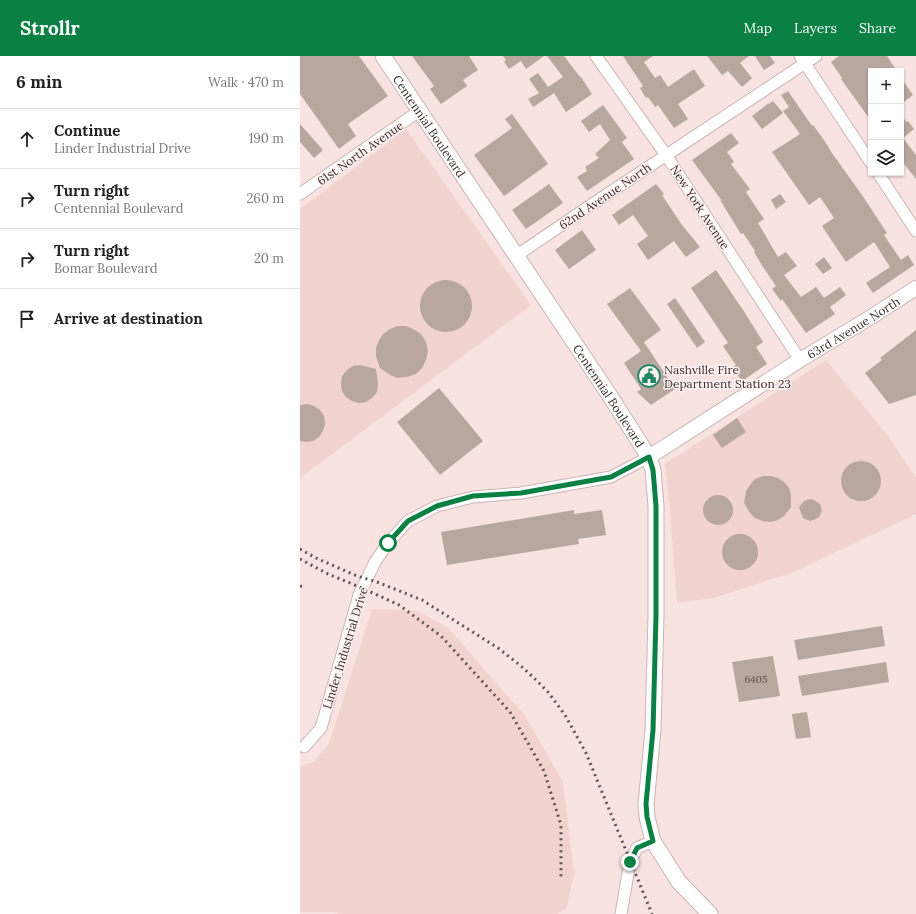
<!DOCTYPE html>
<meta charset="utf-8">
<style>
body{margin:0;font-family:Lora,serif;background:#f6f6f6;color:#222}
.controls{position:absolute;right:12px;top:12px;display:grid;overflow:hidden;border-radius:0px;box-shadow:0 1px 3px #0004}
.controls button{width:36px;height:36px;display:grid;place-items:center;padding:0;border:0;border-bottom:1px solid #e0e0e0;background:#fff;color:#222;font:20px sans-serif}
.stop{position:absolute;width:12px;height:12px;margin:-9px;border:3px solid #0b8043;border-radius:50%;background:#fff}
.stop.end{background:#0b8043;border-color:#fff;box-shadow:0 1px 4px #0008}
.list{margin:0;padding:0;list-style:none}
h2{display:flex;justify-content:space-between;align-items:center;height:52px;margin:0;padding:0 16px;font-size:17px}
h2 small{font-size:13px;font-weight:400;color:#767676}
.list li{display:grid;grid-template-columns:26px 1fr auto;gap:12px;align-items:center;box-sizing:border-box;height:60px;padding:0 16px;border-top:1px solid #e0e0e0}
.list b{display:block;font-size:15px;white-space:nowrap}
.list p{margin:0;font-size:13px;white-space:nowrap;color:#767676}
.list em{font-size:13px;font-style:normal;color:#767676}
.icon{flex:none;width:22px;height:22px;fill:none;stroke:currentColor;stroke-width:2;stroke-linecap:round;stroke-linejoin:round}
.map{position:relative;flex:none;width:616px;height:858px;overflow:hidden}
header{display:flex;align-items:center;gap:24px;box-sizing:border-box;height:56px;padding:0 20px;background:#0b8043;color:#fff}
header strong{font-size:19px}
nav{display:flex;gap:22px;margin-inline-start:auto;font-size:14px}
main{display:flex}
aside{flex:1;background:#fff}
.map>svg:first-child{display:block}
.built{fill:#f1d3d0}
.building{fill:#b7a79e}
.lines{fill:none;stroke-linecap:round;stroke-linejoin:round}
.minor-casing{stroke:#c9b5b3;stroke-width:13}
.tertiary-casing{stroke:#c9b5b3;stroke-width:16}
.secondary-casing{stroke:#c9b5b3;stroke-width:17}
.minor{stroke:#fff;stroke-width:11}
.tertiary{stroke:#fff;stroke-width:14}
.secondary{stroke:#fff;stroke-width:15}
.rail{stroke:#5e5452;stroke-width:3;stroke-dasharray:2 4;stroke-linecap:butt}
.route{stroke:#0b8043;stroke-width:5}
.labels{text-anchor:middle;dominant-baseline:central;stroke-width:3;stroke-linejoin:round;paint-order:stroke}
.number-label{font-size:10px;fill:#574d4a}
.street-label{font-size:12px;fill:#372f2e;stroke:#fff2f1}
.poi-label{font-size:12px;fill:#372f2e;stroke:#fff2f1;text-anchor:start}
</style>
<header>
<strong>Strollr</strong>
<nav><a>Map</a><a>Layers</a><a>Share</a></nav>
</header>
<main>
<aside>
<h2>6 min<small>Walk · 470 m</small></h2>
<ul class="list">
<li><svg class="icon" aria-label="ahead" viewBox="0 0 24 24"><path d="M12 20V5M6 11l6-6 6 6"/></svg><div><b>Continue</b><p>Linder Industrial Drive</p></div><em>190 m</em></li>
<li><svg class="icon" aria-label="right" viewBox="0 0 24 24"><path d="M7 20v-9h11M14 6l5 5-5 5"/></svg><div><b>Turn right</b><p>Centennial Boulevard</p></div><em>260 m</em></li>
<li><svg class="icon" aria-label="right" viewBox="0 0 24 24"><path d="M7 20v-9h11M14 6l5 5-5 5"/></svg><div><b>Turn right</b><p>Bomar Boulevard</p></div><em>20 m</em></li>
<li><svg class="icon" aria-label="arrive" viewBox="0 0 24 24"><path d="M6 21V4h12l-3 4 3 4H6"/></svg><div><b>Arrive at destination</b></div></li>
</ul>
</aside>
<div class="map">
<svg width="616" height="858" viewBox="0 0 616 858">
<rect width="100%" height="100%" fill="#f8e3e1"/>
<!-- built -->
<path class="built" d="M106,73L231,249L0,422V153Z
M526,304L588,380L616,422V458L494,516L413,542L377,547L370,455L365,408Z
M72,553L118,555L148,572L225,660L263,726L274,818L267,851L257,858H40L32,856H0V710L13,706L29,688Z"/>
<!-- building -->
<path class="building" d="M0,0H59L88,40L48,68L56,80L39,93L0,38Z
M112,0H169L178,14L163,24L167,30L141,48L130,33L134,30Z
M203,0H244L226,13L221,5L209,13L204,6L206,4Z
M247,0H264L280,21H281L292,38L266,56L254,37L233,51L228,43L239,37L229,23L238,17L248,31L263,21Z
M323,0H353L344,6L355,22L360,19L368,31L394,13L405,30L378,48L388,63L374,72L358,49L355,51L348,41L346,42L340,32L343,30Z
M407,0H449L440,7L452,22L442,31L428,15L422,19Z
M455,0H470L475,7L464,14Z
M539,0H587L597,15H571V65L541,23L542,22L531,6Z
M601,22L613,39L601,48Z
M488,35L512,70L513,69L524,84L532,97L564,142L587,177L584,179L601,204L608,199L614,209L573,237L566,227L590,211L574,186L546,206L522,170L534,162L520,141L509,149L472,96L500,78L483,55L489,51L481,39Z
M473,45L483,57L462,73L452,60L469,47V48Z
M303,49L327,82L322,86L334,103L287,135L277,121L287,115L285,111L299,102L295,98L310,84L300,68L289,76L281,65Z
M212,58L248,108L204,140L174,99L212,72L205,63Z
M601,58L606,66L608,65L614,73L603,82L616,99V123L601,104Z
M0,68L23,94L14,102L0,86Z
M431,77L439,87L427,96L434,106L431,108L450,133L446,136L464,163L458,167L478,201L486,196L497,210L484,219L501,241L516,231L524,242L540,231L546,239L530,251L535,258L506,277L482,243L481,245L472,233L476,230L463,211L454,196L455,195L443,177L441,178L420,144L422,145L392,104Z
M249,128L263,147L226,173L212,154Z
M356,128L364,138L362,139L382,169L400,191L386,201L374,185L348,204L337,188L348,180L333,159L319,169L312,159Z
M480,138L486,146L476,153L471,144Z
M282,174L296,194L269,213L255,194Z
M524,201L532,212L523,218L515,208Z
M416,214L445,257L463,286L456,291L467,308L442,325L432,312L436,309L423,290L428,287L391,232Z
M120 250a26 26 0 1 1 52 0a26 26 0 1 1-52 0Z
M330,232L361,274L344,286L375,333L351,349L337,336L341,333L324,307L341,295L307,248Z
M375,242L405,286L397,292L367,248Z
M98,270H106L113,273L121,278L126,286L128,295L126,304L122,312L116,318L107,321L98,322L90,319L80,312L76,300V292L79,284L83,278L90,273Z
M616,274V339L589,348L565,317L582,304L580,302Z
M60,309L76,313L78,329L77,336L72,342L66,346L59,347L52,345L46,341L42,335L41,327L42,320L47,314L53,310Z
M139,332L183,385L140,419L97,366Z
M7,348L14,350L20,354L24,360L25,368L23,375L19,381L13,385L6,386L0,385V349Z
M437,362L446,376L422,392L413,379Z
M541 425a20 20 0 1 1 40 0a20 20 0 1 1-40 0Z
M463,420H470L478,422L484,426L489,432L491,439V451L484,460L478,464L470,466L463,465L455,462L450,457L444,447L446,435L450,429L455,423Z
M403 454a15 15 0 1 1 30 0a15 15 0 1 1-30 0Z
M511,443L514,444L520,448L522,455L519,461L516,463L510,465L503,462L499,451L504,445Z
M274,454V458L302,454L306,479L278,483L279,488L147,509L141,476Z
M422 496a18 18 0 1 1 36 0a18 18 0 1 1-36 0Z
M582,570L585,590L498,604L494,584Z
M473,600L480,640L439,646L432,606Z
M586,606L589,626L502,640L498,620Z
M507,656L511,681L496,683L492,658Z"/>
<g class="lines">
<!-- minor casing -->
<g class="minor-casing">
<path id="minor" d="M296,0L366,99L500,304
M500,0L571,107
M578,117L616,175
M0,138L119,55
M216,200L291,149L516,0
M4,691L21,672L59,539L75,506L88,487L108,465L137,450L173,441L221,437L311,421L349,401
M321,858L330,806L337,792L353,785"/>
</g>
<!-- tertiary casing -->
<g class="tertiary-casing">
<g id="tertiary">
<path id="s1" d="M349,401L500,304L571,261L616,232"/>
</g>
</g>
<!-- secondary casing -->
<g class="secondary-casing">
<g id="secondary">
<path id="s2" d="M83,0L310,340L349,401L353,414L356,450V560L353,674L346,748L347,761L353,785L379,826L410,858"/>
</g>
</g>
<!-- minor -->
<use href="#minor" class="minor"/>
<!-- tertiary -->
<use href="#tertiary" class="tertiary"/>
<!-- secondary -->
<use href="#secondary" class="secondary"/>
<!-- rail -->
<path class="rail" d="M0,493L16,502L57,520L77,526L122,544L198,592L221,610L235,623L248,636L265,659L286,697L352,858
M0,503L28,518L62,532L99,549L141,580L210,656L244,715L261,769V824
M0,530L3,531"/>
</g>
<g class="lines">
<!-- route -->
<path class="route" d="M88,487L108,465L137,450L173,440L221,437L311,421L349,401L353,414L356,450V560L353,674L346,748L347,761L353,785L337,792L330,806"/>
</g>
<!-- icons -->
<defs>
<g id="civic-ring" transform="scale(1.15)"><circle r="9.5" fill="#fff2f1" stroke="#1d8763" stroke-width="1.5"/><path d="M-.6-6.5H3V-4.5H.6V-3L4-1V1h2V6H-6V1h2V-1L-.6-3ZM-1.2 2.5V6h2.4V2.5Z" fill="#1d8763"/></g>
</defs>
<g fill-rule="evenodd">
<use href="#civic-ring" x="349" y="320"/>
</g>
<g class="labels">
<!-- number labels -->
<g class="number-label">
<text x="456" y="623">6405</text>
</g>
<!-- street labels -->
<g class="street-label">
<text stroke="none"><textPath href="#s2" startOffset="84">Centennial Boulevard</textPath></text>
<text transform="translate(60 97) rotate(-35)">61st North Avenue</text>
<text transform="translate(305 140) rotate(-34)">62nd Avenue North</text>
<text transform="translate(400 151) rotate(57)">New York Avenue</text>
<text stroke="none"><textPath href="#s1" startOffset="242">63rd Avenue North</textPath></text>
<text stroke="none"><textPath href="#s2" startOffset="408">Centennial Boulevard</textPath></text>
<text transform="translate(45 592) rotate(-73)">Linder Industrial Drive</text>
</g>
<!-- poi labels -->
<g class="poi-label">
<text x="364" y="313">Nashville Fire<tspan x="364" dy="14">Department Station 23</tspan></text>
</g>
</g>
</svg>
<div class="controls">
<button>+</button>
<button>−</button>
<button><svg class="icon" aria-label="layers" viewBox="0 0 24 24"><path d="M12 4l9 5-9 5-9-5zM3 14l9 5 9-5"/></svg></button>
</div>
<div class="stop" style="left:88px;top:487px"></div>
<div class="stop end" style="left:330px;top:806px"></div>
</div>
</main>
